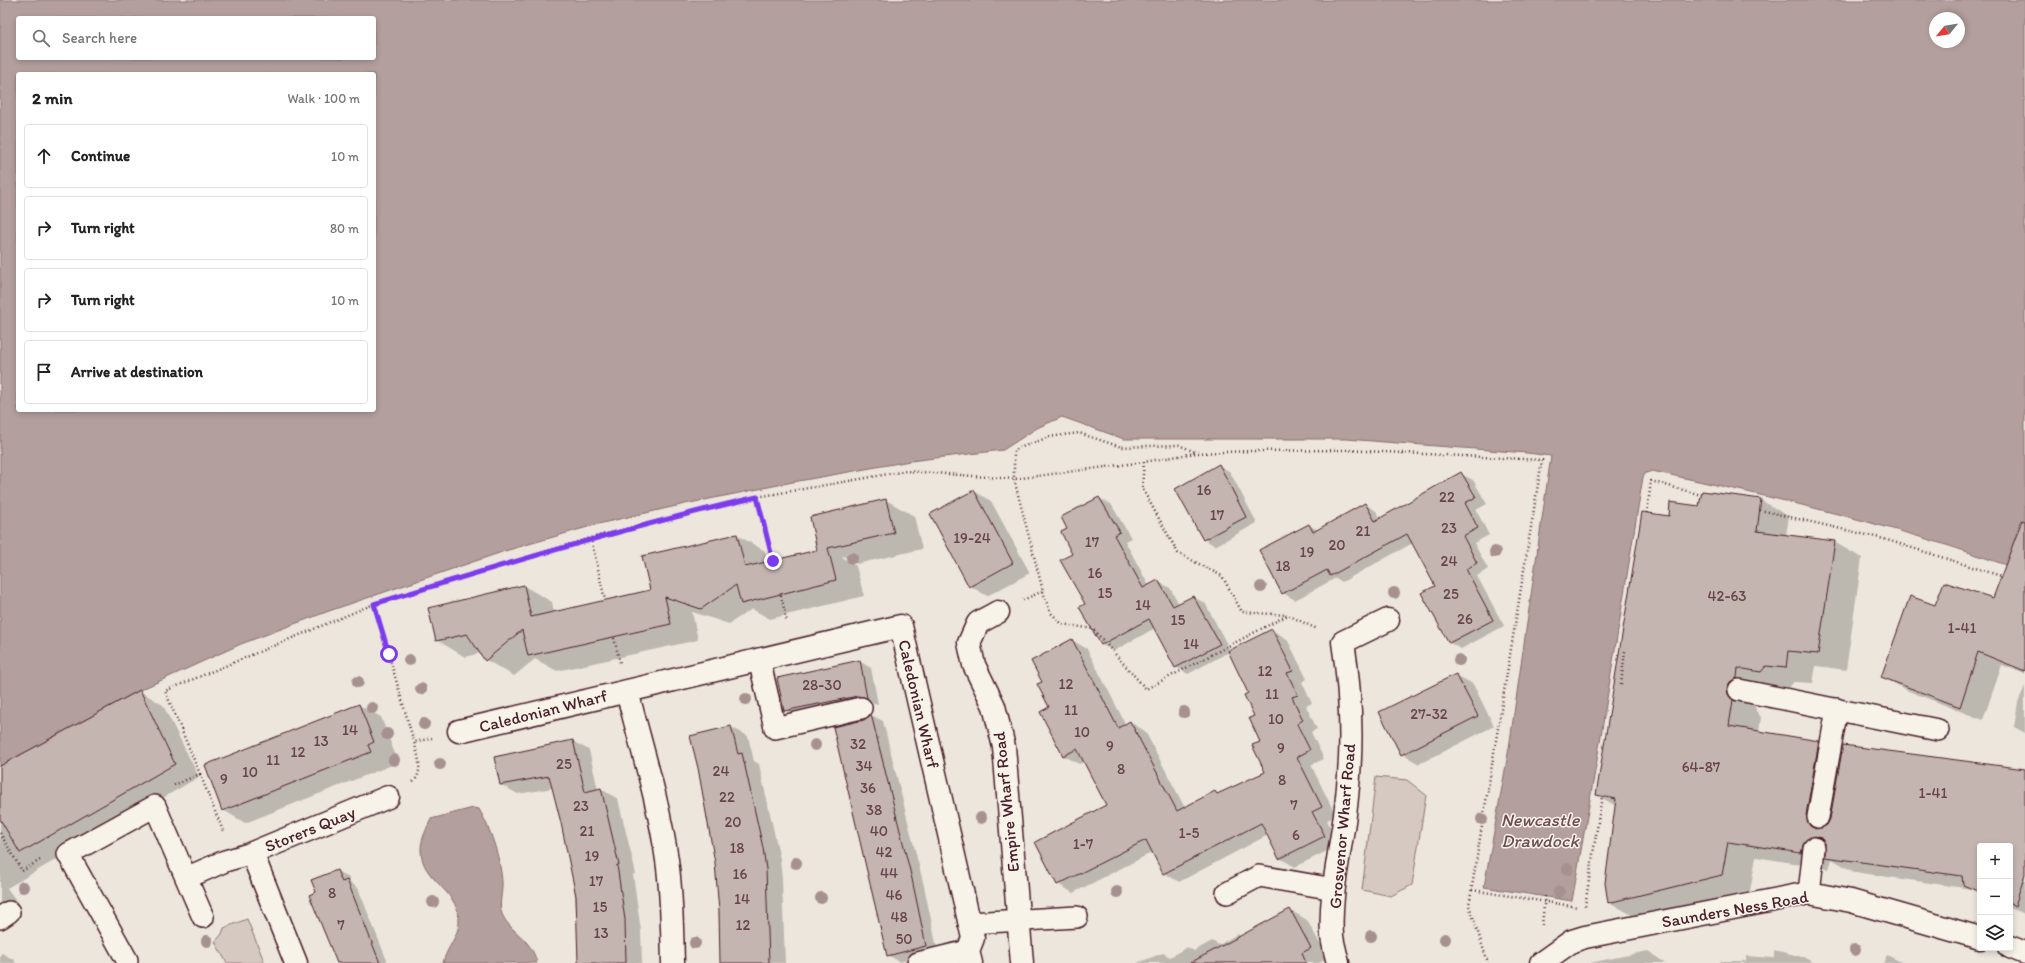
<!DOCTYPE html>
<meta charset="utf-8">
<style>
body{margin:0;font-family:Itim,sans-serif;background:#f6f6f6;color:#222}
.controls{position:absolute;right:12px;bottom:12px;display:grid;overflow:hidden;border-radius:4px;box-shadow:0 2px 6px #0003}
.controls button{width:36px;height:36px;display:grid;place-items:center;padding:0;border:0;border-bottom:1px solid #e0e0e0;background:#fff;color:#222;font:20px sans-serif}
.compass{position:absolute;left:1929px;top:12px;width:36px;height:36px;border-radius:50%;background:#fff;box-shadow:0 2px 6px #0003;rotate:240deg}
.stop{position:absolute;width:12px;height:12px;margin:-9px;border:3px solid #7c3aed;border-radius:50%;background:#fff}
.stop.end{background:#7c3aed;border-color:#fff;box-shadow:0 1px 4px #0008}
.list{margin:0;padding:0;list-style:none}
h2{display:flex;justify-content:space-between;align-items:center;height:52px;margin:0;padding:0 16px;font-size:17px}
h2 small{font-size:13px;font-weight:400;color:#767676}
.list li{display:grid;grid-template-columns:26px 1fr auto;gap:12px;align-items:center;box-sizing:border-box;height:64px;margin:0 8px 8px;padding:0 8px;border:1px solid #e0e0e0;border-radius:4px}
.list b{display:block;font-size:15px;white-space:nowrap}
.list em{font-size:13px;font-style:normal;color:#767676}
.icon{flex:none;width:22px;height:22px;fill:none;stroke:currentColor;stroke-width:2;stroke-linecap:round;stroke-linejoin:round}
.map{position:relative;flex:none;width:2025px;height:963px;overflow:hidden}
.search{position:absolute;background:#fff;box-shadow:0 2px 6px #0003;left:16px;top:16px;width:360px;height:44px;display:flex;align-items:center;gap:10px;box-sizing:border-box;padding:0 14px;border-radius:4px;color:#767676;font-size:15px}
.panel{position:absolute;background:#fff;box-shadow:0 2px 6px #0003;left:16px;top:72px;width:360px;height:340px;border-radius:4px}
.map>svg:first-child{display:block}
.green{fill:#d5c9c2;stroke:#907476}
.water{fill:#b39f9d;stroke:#896c6f;fill-rule:evenodd}
.shadow{fill:#0003}
.building{fill:#c4b5b0;stroke:#4a1f2b}
.lines{fill:none;stroke-linecap:round;stroke-linejoin:round}
.lane-casing{stroke:#4a1f2b;stroke-width:24}
.street-casing{stroke:#4a1f2b;stroke-width:25}
.path{stroke:#4a1f2b;stroke-width:2.5;stroke-dasharray:1 3;stroke-linecap:butt}
.lane{stroke:#f7f3e8;stroke-width:21}
.street{stroke:#f7f3e8;stroke-width:22}
.tree{fill:#a69090}
.route{stroke:#7c3aed;stroke-width:5}
.labels{text-anchor:middle;dominant-baseline:central;stroke-width:3;stroke-linejoin:round;paint-order:stroke}
.number-label{font-size:15px;fill:#68444c}
.street-label{font-size:17px;fill:#4a1f2b;stroke:#f7f3e8}
.water-label{font-size:18px;font-style:italic;fill:#6f4c53;stroke:#f7f3e8}
</style>
<div class="map">
<svg width="2025" height="963" viewBox="0 0 2025 963">
<rect width="100%" height="100%" fill="#ece6dd"/>
<filter id="ink" filterUnits="userSpaceOnUse"><feTurbulence type="fractalNoise" baseFrequency=".025" numOctaves="2"/><feDisplacementMap in="SourceGraphic" scale="8" xChannelSelector="R" yChannelSelector="G"/><feConvolveMatrix kernelMatrix="1 2 1 2 8 2 1 2 1" color-interpolation-filters="sRGB"/></filter>
<g filter="url(#ink)">
<!-- green -->
<path class="green" d="M1376,777L1407,780L1426,795L1412,885L1391,896L1362,890Z
M247,919L264,961L262,963H227L215,942L222,934L224,928Z"/>
<!-- water -->
<path class="water" d="M0,0H2025V572C1904,527 1778,498 1652,471L1646,473L1643,477L1597,760L1572,901L1484,887L1509,748L1551,456L1527,453L1346,439H1124L1062,417L1037,428L1003,450L910,461L793,482L685,504L598,524L505,551L329,611L241,644L140,690L0,766ZM18,18H374V58H18ZM1935,18H1959V42H1935ZM18,74H374V410H18Z
M473,808L479,809C491,830 500,857 502,881C503,892 498,904 502,914C510,933 531,937 537,963H443C446,948 460,935 459,920C458,889 420,880 421,849C421,839 427,828 431,819Z"/>
<!-- shadow -->
<path class="shadow" d="M1219,465L1230,472L1257,523L1215,546L1204,539Z
M1461,474L1473,480L1487,504L1476,510L1489,535L1474,543L1488,569L1477,576L1504,626L1461,649L1450,643L1423,593L1437,586L1413,543L1342,582L1336,578L1295,600L1283,593L1309,525L1318,530L1365,504L1376,511L1381,519Z
M974,491L991,501L1030,573L987,596L970,586Z
M1702,492L1761,500L1789,517L1786,535L1834,542L1862,558L1846,670L1816,666L1813,683L1794,682L1789,687L1766,684L1765,694L1758,698L1755,704L1756,711L1761,717L1759,732L1819,742L1842,755L2025,770V914L2010,908V846H1980V894L1971,889L1854,872L1832,859L1829,869L1756,857L1750,891L1637,918L1609,902L1616,806L1597,795L1670,518L1699,507Z
M1099,498L1111,504L1131,538L1125,541L1149,586L1158,581L1170,588L1179,604L1193,597L1205,603L1230,650L1272,630L1287,639L1307,679L1302,682L1312,703L1306,706L1317,729L1311,732L1324,759L1311,765L1336,816L1327,820L1339,845L1295,867L1280,858L1268,835L1179,882L1164,873L1153,852L1073,893L1058,884L1107,806L1084,762L1079,764L1064,756L1042,712L1051,708L1044,683L1072,640L1087,649L1126,725L1130,722L1145,731L1185,808L1215,792L1219,794L1266,773L1262,742L1249,693L1229,652L1188,674L1176,667L1155,628L1114,651L1102,645L1081,607L1087,604L1068,529Z
M886,500L914,516L922,549L857,564L843,556V558L856,566L864,596L770,619L752,609L729,624L692,612L698,640L557,671L535,659L514,676L486,660L481,653L465,657L437,640L524,586L552,602L554,613L651,590L737,535L765,551L768,563L819,551L811,518Z
M2025,573V674L2002,665L1983,720L1906,690L1883,677L1936,606L1994,599Z
M859,661L871,668L878,704L871,702L797,717L785,710Z
M1456,675L1473,684L1494,726L1419,764L1402,754Z
M2025,686V733L2014,727L2018,702Z
M140,691L163,705L199,777L7,888L18,903L0,915V767Z
M359,705L381,717L395,754L389,757L392,765L245,823L223,810Z
M871,715L883,721L924,886L938,953L900,962L888,955L864,721Z
M731,727L748,736L754,761L759,764L780,859L782,879L785,963H721L716,863Z
M572,741L589,750L598,790L601,789L618,799L636,874H633L641,931L642,963H580L573,871L553,788L518,794L501,785Z
M337,871L349,878L351,883L358,888L388,963H337L317,892Z
M1290,910L1307,920L1328,958L1319,963H1137L1163,953L1170,957L1187,947L1194,951L1212,941L1219,945L1237,934L1241,937Z
M1774,950L1803,957L1814,963H1720V961H1746V956L1774,958Z
M1648,951L1665,963H1589Z
M2,953L14,960L16,963H0V955Z
M1887,955L1903,963H1883Z"/>
<!-- building -->
<path class="building" d="M1219,464L1246,517L1203,540L1175,489Z
M1461,472L1476,497L1465,503L1478,528L1463,536L1477,563L1466,569L1493,620L1449,643L1421,593L1435,586L1407,534L1336,573L1330,576L1327,570L1282,594L1259,550L1309,524L1313,532L1365,503L1375,521Z
M974,490L1013,563L969,587L930,514Z
M1702,491L1761,499L1757,531L1835,541L1818,654L1788,651L1786,668L1766,666L1761,672L1738,668L1737,678L1730,682L1727,688L1728,694L1733,700L1729,726L1819,741L1806,815L1810,826L1816,829L1827,825L1830,819L1843,745L2025,769V874L2015,906L2010,903V846H1980V892L1963,885L1962,876L1825,857V843L1821,838L1815,836L1805,841L1801,853L1728,842L1722,875L1608,903L1605,883L1616,799L1596,795L1642,512L1669,516L1670,502L1699,506Z
M1099,497L1120,532L1114,535L1143,588L1158,580L1173,606L1193,596L1220,644L1175,668L1149,619L1101,645L1079,607L1085,604L1060,560L1072,554L1061,532L1067,529L1061,517Z
M886,499L894,533L828,548L836,580L741,604L736,585L701,609L665,597L671,624L528,656L522,630L485,661L467,634L436,641L428,608L524,585L531,617L650,590L642,556L737,534L745,567L817,550L810,517Z
M2022,520L2025,521V671L1978,652L1960,707L1881,677L1910,596L1935,605L1944,582L1993,598Z
M1272,629L1293,671L1287,673L1298,695L1292,697L1303,720L1297,724L1310,750L1297,757L1322,807L1312,812L1325,836L1279,859L1261,823L1163,874L1146,840L1057,885L1035,842L1106,805L1077,749L1063,756L1040,712L1049,707L1037,684L1042,682L1031,661L1072,639L1118,728L1130,721L1177,811L1215,791L1217,794L1265,772L1252,745L1260,742L1249,718L1254,716L1244,695L1248,693L1228,651Z
M860,660L867,698L858,696L784,711L777,678Z
M1456,674L1478,716L1401,755L1379,712Z
M140,690L175,764L20,853L0,819V766Z
M359,704L374,742L368,745L371,752L222,811L205,765Z
M871,714L912,879L926,946L887,956L833,727L864,720Z
M731,726L738,754L742,753L763,848L766,869L769,963H720L719,911L715,863L698,768L690,736Z
M573,740L585,792L601,788L619,865H617L625,920L626,963H578L576,896L561,823L549,776L500,785L494,757Z
M337,870L342,882L347,880L380,963H337L309,895L316,892L311,880Z
M1290,909L1311,948L1302,953L1306,963H1190Z"/>
<g class="lines">
<!-- lane casing -->
<g class="lane-casing">
<path id="lane" d="M759,659L775,728L861,708
M1739,690L1938,730
M1818,817L1837,709
M186,878L225,861L252,853
M1227,893L1259,876L1334,889
M1809,893L1814,848
M0,918L9,912
M969,923L1077,917
M127,960L68,854L155,806L203,917
M918,963L968,951"/>
</g>
<!-- street casing -->
<g class="street-casing">
<path id="street" d="M998,612L978,623L969,643L974,665L994,706L1004,747L1022,963
M627,691C641,746 659,803 667,860C672,894 672,929 673,963
M459,731L901,626L973,938L968,951L971,963
M2010,947L2025,953
M296,963L252,853L388,797
M1338,963C1336,954 1333,945 1332,936C1329,890 1343,843 1347,797C1353,745 1351,693 1343,642L1388,620
M1541,963L1572,941L1585,937L1809,893L1851,901L1980,938"/>
</g>
<!-- path -->
<path class="path" d="M1144,462L1142,488L1178,553L1222,576L1242,612L1287,615
M757,497L773,561
M1760,510L1884,539L2001,576
M1647,513L1651,481L1701,495
M591,538L605,600
M1043,591L1050,612L1062,624L1093,629L1146,689L1288,615L1317,629
M781,595L787,622
M1023,600L1043,591L1014,479V450L1049,437L1079,433L1121,447L1179,445L1195,452
M374,604L414,742
M614,638L620,663
M1621,684L1625,651
M200,774L223,831
M413,782C424,772 418,755 414,742L432,738
M174,785L200,774L165,691L374,604L591,538L757,497L906,471L1014,479L1144,462L1196,453L1252,451L1345,450L1542,460L1469,905L1488,963
M0,833L22,871L40,860
M1472,890L1578,907
M1585,906L1602,796
M1542,925L1545,896"/>
<!-- lane -->
<use href="#lane" class="lane"/>
<!-- street -->
<use href="#street" class="street"/>
</g>
<!-- trees -->
<g class="tree">
<circle cx="1495" cy="552" r="6"/>
<circle cx="852" cy="558" r="6"/>
<circle cx="1261" cy="587" r="6"/>
<circle cx="1394" cy="593" r="6"/>
<circle cx="409" cy="660" r="6"/>
<circle cx="1459" cy="660" r="6"/>
<circle cx="358" cy="682" r="6"/>
<circle cx="421" cy="689" r="6"/>
<circle cx="746" cy="699" r="6"/>
<circle cx="372" cy="708" r="6"/>
<circle cx="1184" cy="712" r="6"/>
<circle cx="424" cy="724" r="6"/>
<circle cx="387" cy="734" r="6"/>
<circle cx="815" cy="745" r="6"/>
<circle cx="394" cy="760" r="6"/>
<circle cx="440" cy="764" r="6"/>
<circle cx="981" cy="818" r="6"/>
<circle cx="1482" cy="819" r="6"/>
<circle cx="796" cy="863" r="6"/>
<circle cx="1568" cy="869" r="6"/>
<circle cx="23" cy="887" r="6"/>
<circle cx="1117" cy="892" r="6"/>
<circle cx="1559" cy="892" r="6"/>
<circle cx="821" cy="898" r="6"/>
<circle cx="433" cy="902" r="6"/>
<circle cx="1371" cy="936" r="6"/>
<circle cx="1445" cy="939" r="6"/>
<circle cx="207" cy="941" r="6"/>
<circle cx="695" cy="943" r="6"/>
<circle cx="1855" cy="950" r="6"/>
</g>
</g>
<g class="lines" filter="url(#ink)">
<!-- route -->
<path class="route" d="M389,654L374,604C502,565 628,527 757,497L773,561"/>
</g>
<g class="labels">
<!-- number labels -->
<g class="number-label">
<text x="1204" y="490">16</text>
<text x="1447" y="497">22</text>
<text x="1217" y="515">17</text>
<text x="1449" y="528">23</text>
<text x="1363" y="531">21</text>
<text x="972" y="538">19-24</text>
<text x="1092" y="542">17</text>
<text x="1337" y="545">20</text>
<text x="1307" y="552">19</text>
<text x="1449" y="561">24</text>
<text x="1283" y="566">18</text>
<text x="1095" y="573">16</text>
<text x="1105" y="593">15</text>
<text x="1451" y="594">25</text>
<text x="1727" y="596">42-63</text>
<text x="1143" y="605">14</text>
<text x="1465" y="619">26</text>
<text x="1178" y="620">15</text>
<text x="1962" y="628">1-41</text>
<text x="1191" y="644">14</text>
<text x="1265" y="671">12</text>
<text x="1066" y="684">12</text>
<text x="822" y="685">28-30</text>
<text x="1272" y="694">11</text>
<text x="1071" y="710">11</text>
<text x="1429" y="714">27-32</text>
<text x="1276" y="719">10</text>
<text x="350" y="730">14</text>
<text x="1082" y="732">10</text>
<text x="321" y="741">13</text>
<text x="858" y="744">32</text>
<text x="1110" y="746">9</text>
<text x="1281" y="748">9</text>
<text x="298" y="752">12</text>
<text x="273" y="760">11</text>
<text x="564" y="764">25</text>
<text x="864" y="766">34</text>
<text x="1701" y="767">64-87</text>
<text x="1121" y="769">8</text>
<text x="721" y="771">24</text>
<text x="250" y="772">10</text>
<text x="224" y="779">9</text>
<text x="1282" y="780">8</text>
<text x="868" y="788">36</text>
<text x="1933" y="793">1-41</text>
<text x="727" y="797">22</text>
<text x="1294" y="805">7</text>
<text x="581" y="806">23</text>
<text x="874" y="810">38</text>
<text x="733" y="822">20</text>
<text x="587" y="831">21</text>
<text x="879" y="831">40</text>
<text x="1189" y="833">1-5</text>
<text x="1296" y="835">6</text>
<text x="1083" y="844">1-7</text>
<text x="737" y="848">18</text>
<text x="884" y="852">42</text>
<text x="592" y="856">19</text>
<text x="889" y="873">44</text>
<text x="740" y="874">16</text>
<text x="596" y="881">17</text>
<text x="332" y="893">8</text>
<text x="894" y="895">46</text>
<text x="742" y="899">14</text>
<text x="600" y="907">15</text>
<text x="899" y="917">48</text>
<text x="341" y="925">7</text>
<text x="743" y="925">12</text>
<text x="601" y="933">13</text>
<text x="904" y="939">50</text>
</g>
<!-- street labels -->
<g class="street-label">
<text transform="translate(919 704) rotate(77)">Caledonian Wharf</text>
<text transform="translate(543 711) rotate(-14)">Caledonian Wharf</text>
<text transform="translate(1006 802) rotate(-96)">Empire Wharf Road</text>
<text transform="translate(1342 826) rotate(-85)">Grosvenor Wharf Road</text>
<text transform="translate(310 829) rotate(-22)">Storers Quay</text>
<text transform="translate(1735 909) rotate(-10)">Saunders Ness Road</text>
</g>
<!-- water labels -->
<g class="water-label">
<text x="1540" y="820">Newcastle<tspan x="1540" dy="21">Drawdock</tspan></text>
</g>
</g>
</svg>
<div class="controls">
<button>+</button>
<button>−</button>
<button><svg class="icon" aria-label="layers" viewBox="0 0 24 24"><path d="M12 4l9 5-9 5-9-5zM3 14l9 5 9-5"/></svg></button>
</div>
<svg class="compass" viewBox="-18 -18 36 36"><path d="M0-13l5 13h-10z" fill="#e53935"/><path d="M0 13l5-13h-10z" fill="#767676"/></svg>
<div class="stop" style="left:389px;top:654px"></div>
<div class="stop end" style="left:773px;top:561px"></div>
<div class="search"><svg class="icon" aria-label="search" viewBox="0 0 24 24"><circle cx="10" cy="10" r="6"/><path d="M15 15l6 6"/></svg>Search here</div>
<section class="panel">
<h2>2 min<small>Walk · 100 m</small></h2>
<ul class="list">
<li><svg class="icon" aria-label="ahead" viewBox="0 0 24 24"><path d="M12 20V5M6 11l6-6 6 6"/></svg><div><b>Continue</b></div><em>10 m</em></li>
<li><svg class="icon" aria-label="right" viewBox="0 0 24 24"><path d="M7 20v-9h11M14 6l5 5-5 5"/></svg><div><b>Turn right</b></div><em>80 m</em></li>
<li><svg class="icon" aria-label="right" viewBox="0 0 24 24"><path d="M7 20v-9h11M14 6l5 5-5 5"/></svg><div><b>Turn right</b></div><em>10 m</em></li>
<li><svg class="icon" aria-label="arrive" viewBox="0 0 24 24"><path d="M6 21V4h12l-3 4 3 4H6"/></svg><div><b>Arrive at destination</b></div></li>
</ul>
</section>
</div>
